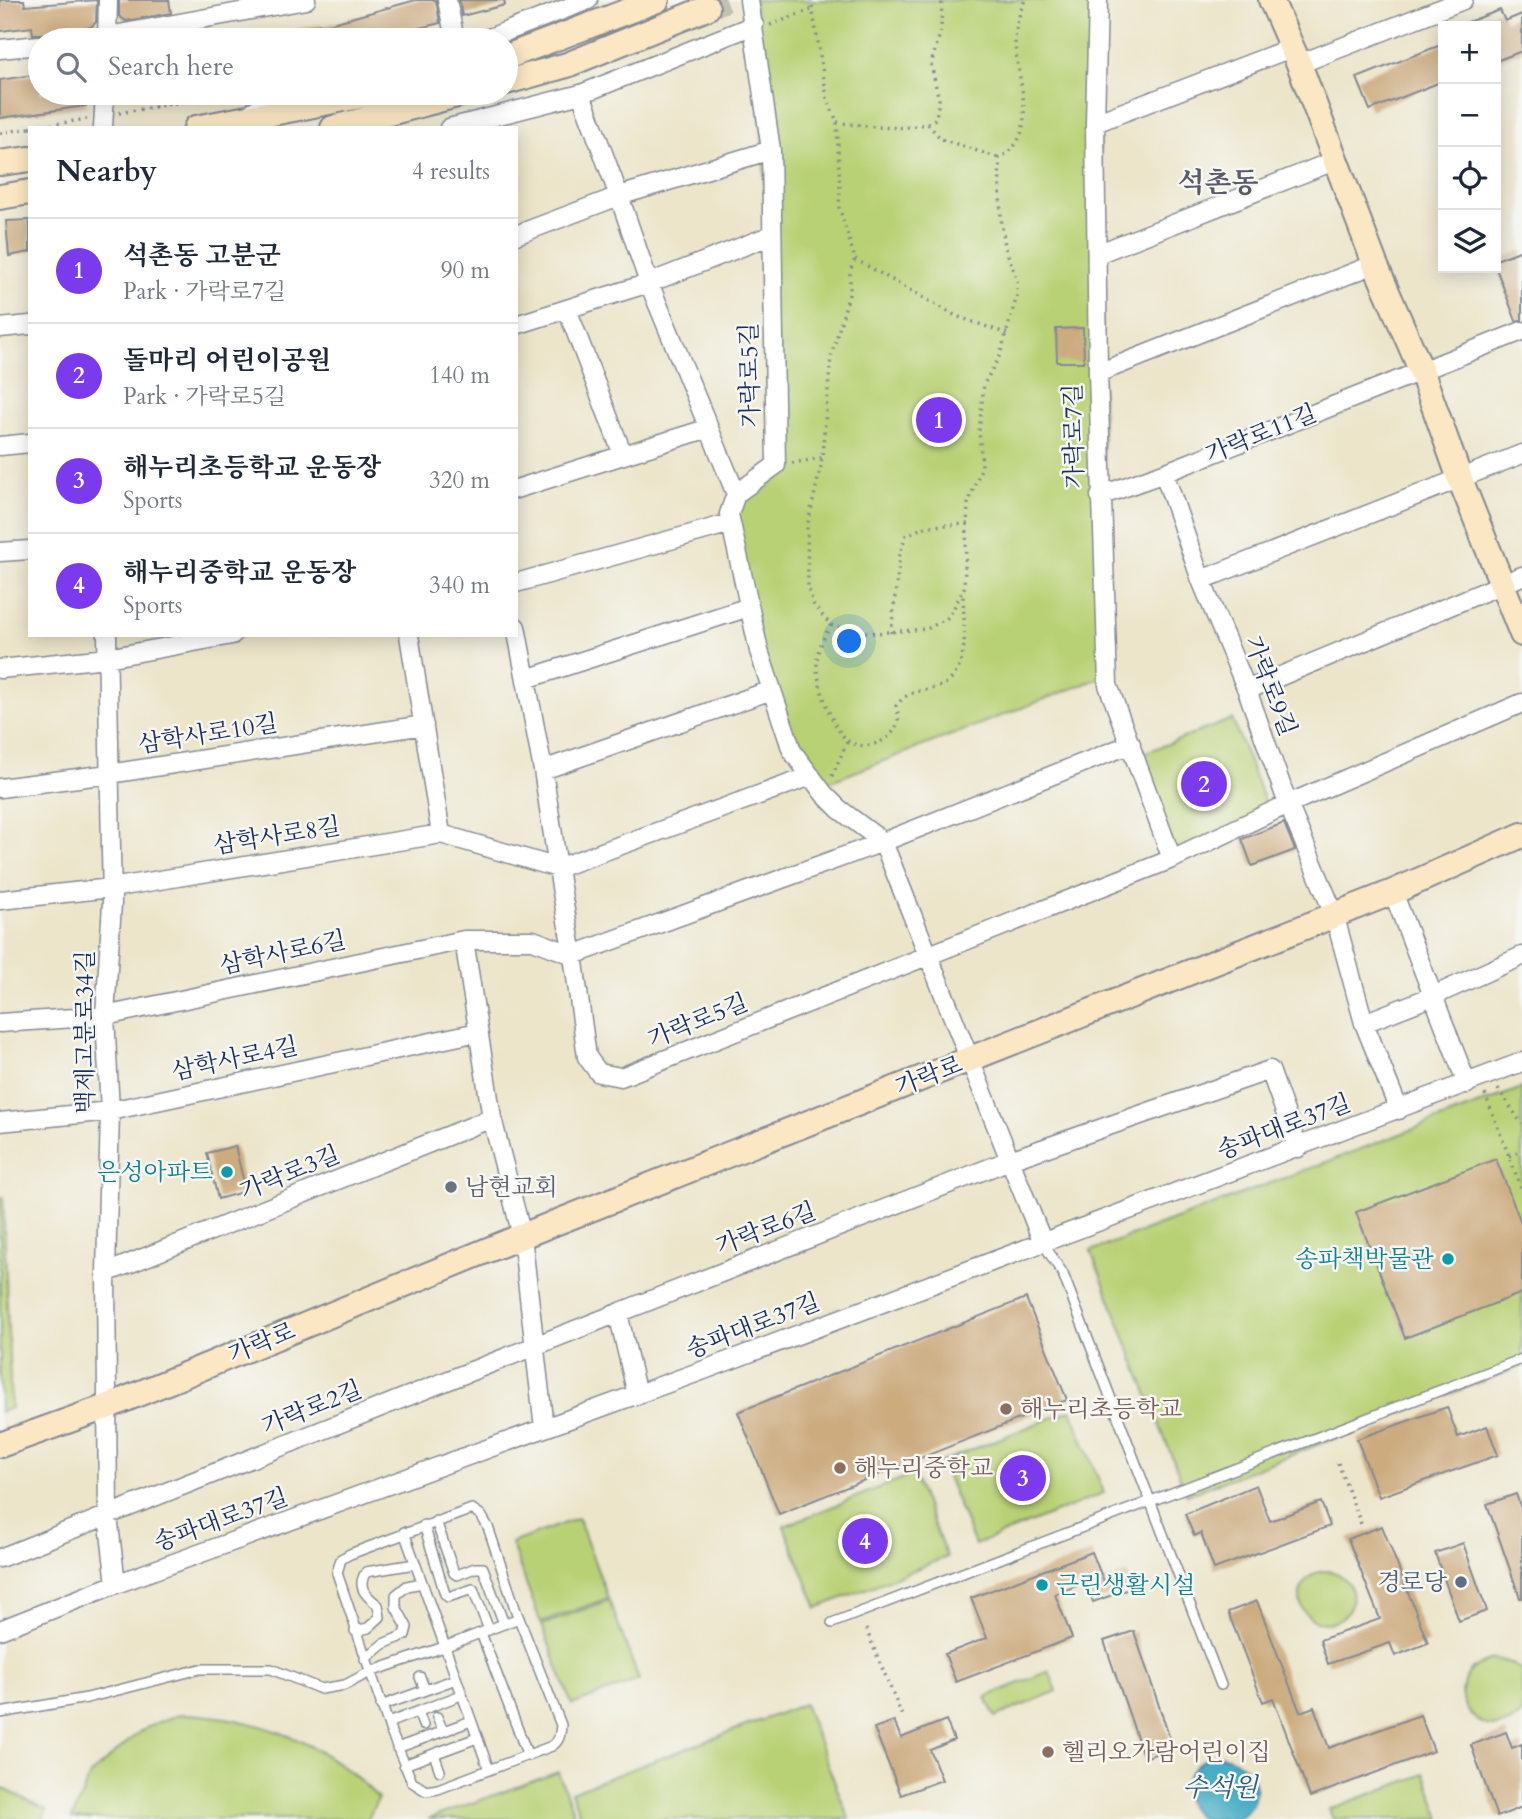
<!DOCTYPE html>
<meta charset="utf-8">
<style>
body{margin:0;font-family:Cardo,"Noto Serif KR",serif;background:#f2f2f3;color:#1f2937}
.controls{position:absolute;right:21px;top:21px;display:grid;overflow:hidden;border-radius:0px;box-shadow:0 4px 18px #0003}
.controls button{width:63px;height:63px;display:grid;place-items:center;padding:0;border:0;border-bottom:2px solid #e0e1e3;background:#fff;color:#1f2937;font:35px sans-serif}
.you{position:absolute;left:850px;top:642px;width:24px;height:24px;margin:-18px;border:5px solid #fff;border-radius:50%;background:#1a73e8;box-shadow:0 0 0 10px #1a73e833}
.badge{display:grid;place-items:center;width:46px;height:46px;border-radius:50%;background:#7c3aed;color:#fff;font-size:23px;font-weight:700}
.pin{position:absolute;translate:-50% -50%;border:4px solid #fff;box-shadow:0 2px 7px #0006}
.list{margin:0;padding:0;list-style:none}
h2{display:flex;justify-content:space-between;align-items:center;height:91px;margin:0;padding:0 28px;font-size:30px}
h2 small{font-size:23px;font-weight:400;color:#747a83}
.list li{display:grid;grid-template-columns:46px 1fr auto;gap:21px;align-items:center;box-sizing:border-box;height:105px;padding:0 28px;border-top:2px solid #e0e1e3}
.list b{display:block;font-size:26px;white-space:nowrap}
.list p{margin:0;font-size:23px;white-space:nowrap;color:#747a83}
.list em{font-size:23px;font-style:normal;color:#747a83}
.icon{flex:none;width:38px;height:38px;fill:none;stroke:currentColor;stroke-width:2;stroke-linecap:round;stroke-linejoin:round}
.map{position:relative;flex:none;width:1522px;height:1819px;overflow:hidden}
.search{position:absolute;background:#fff;box-shadow:0 4px 18px #0003;left:28px;top:28px;width:490px;height:77px;display:flex;align-items:center;gap:18px;box-sizing:border-box;padding:0 24px;border-radius:38px;color:#747a83;font-size:26px}
.panel{position:absolute;background:#fff;box-shadow:0 4px 18px #0003;left:28px;top:126px;width:490px;height:511px;border-radius:0px}
.map>svg:first-child{display:block}
.green{fill:#b9d175;stroke:#6a806a;stroke-width:2}
.water{fill:#46adc6;stroke:#306e92;stroke-width:2}
.building{fill:#ccab7f}
.lines{fill:none;stroke-linecap:round;stroke-linejoin:round}
.secondary-tunnel{stroke:#c2c1b4;stroke-width:24;stroke-dasharray:24 12;stroke-linecap:butt}
.lane-casing{stroke:#848a94;stroke-width:12}
.street-casing{stroke:#848a94;stroke-width:21}
.secondary-casing{stroke:#848a94;stroke-width:28}
.path{stroke:#848a94;stroke-width:3.5;stroke-dasharray:2 5;stroke-linecap:butt}
.lane{stroke:#fff;stroke-width:9}
.street{stroke:#fff;stroke-width:18}
.secondary{stroke:#fbe7c3;stroke-width:24}
.culture-dot{fill:#0f9aa8;stroke:#f6f6f2;stroke-width:2.5}
.worship-dot{fill:#6b7280;stroke:#f6f6f2;stroke-width:2.5}
.education-dot{fill:#8d6e63;stroke:#f6f6f2;stroke-width:2.5}
.service-dot{fill:#5c6f8a;stroke:#f6f6f2;stroke-width:2.5}
.labels{text-anchor:middle;dominant-baseline:central;stroke-width:5;stroke-linejoin:round;paint-order:stroke}
.street-label{font-size:24px;fill:#1b2f5e;stroke:#f6f6f2}
.culture-label{font-size:24px;fill:#0d838f;stroke:#f6f6f2;text-anchor:end}
.worship-label{font-size:24px;fill:#5b616d;stroke:#f6f6f2;text-anchor:start}
.education-label{font-size:24px;fill:#785e54;stroke:#f6f6f2;text-anchor:start}
.service-label{font-size:24px;fill:#4e5e75;stroke:#f6f6f2;text-anchor:end}
.water-label{font-size:26px;font-style:italic;fill:#2a5b82;stroke:#f6f6f2}
.quarter-label{font-size:28px;font-weight:bold;fill:#595a6a;stroke:#f6f6f2}
</style>
<div class="map">
<svg width="1522" height="1819" viewBox="0 0 1522 1819">
<rect width="100%" height="100%" fill="#f6f6f2"/>
<filter id="ink" filterUnits="userSpaceOnUse"><feTurbulence type="fractalNoise" baseFrequency=".0143" numOctaves="2"/><feDisplacementMap in="SourceGraphic" scale="14" xChannelSelector="R" yChannelSelector="G"/><feConvolveMatrix kernelMatrix="1 2 1 2 8 2 1 2 1" color-interpolation-filters="sRGB"/></filter>
<filter id="wash" filterUnits="userSpaceOnUse"><feTurbulence type="fractalNoise" baseFrequency=".00686" numOctaves="4" result="noise"/><feDisplacementMap in="SourceGraphic" scale="28" xChannelSelector="R" yChannelSelector="G"/><feGaussianBlur stdDeviation="1.57" result="paint"/><feColorMatrix in="noise" values="0 0 0 0 0 0 0 0 0 0 0 0 0 0 0 0 0 1.4 0 .05"/><feComposite in="paint" operator="in"/></filter>
<g filter="url(#wash)">
<rect width="100%" height="100%" fill="#ece5ca"/>
<!-- green -->
<path class="green" d="M754,0H1098L1105,676L821,785L795,749L762,649L734,521L741,494L781,467Z
M1232,719L1269,813L1174,851L1139,755Z
M1522,1088V1366L1187,1495L1091,1251Z
M3,1197L11,1408L0,1412V1198Z
M1071,1410L1104,1493L975,1545L941,1462Z
M913,1474L947,1557L817,1608L784,1526Z
M578,1518L608,1598L541,1623L511,1543Z
M1300 1597a26 26 0 1 1 52 0a26 26 0 1 1-52 0Z
M609,1600L639,1680L572,1705L542,1625Z
M1492,1659C1505,1660 1512,1663 1522,1671V1714C1478,1756 1430,1677 1492,1659Z
M1049,1671L1057,1691L995,1717L986,1697Z
M804,1704L849,1819H582L571,1792Z
M181,1714C256,1716 326,1742 378,1798L368,1819H72L90,1775L139,1732L158,1722Z
M558,1772L576,1819H428Z
M1425,1774L1441,1819H1333L1329,1809Z
M0,1787L47,1810L43,1819H0Z"/>
<!-- water -->
<path class="water" d="M1215,1755C1253,1757 1271,1797 1238,1819H1202C1172,1798 1184,1765 1215,1755Z"/>
<g id="blocks">
<!-- building -->
<path class="building" d="M0,0H24L25,6L97,0L96,22L91,27L83,29L76,34H33L32,27L0,31Z
M119,0H169L171,13L126,21L119,16Z
M416,0H436L440,23L371,40H275L274,33L322,24V26Z
M459,0H504L505,5L462,16Z
M1500,10L1505,21L1522,14V51L1496,61V26L1460,25Z
M1443,44V81L1370,110L1357,78Z
M40,74V93H84L86,106L0,118V80Z
M30,220V252L9,256L6,221Z
M1522,250V320L1516,321L1496,268V260Z
M1083,328L1084,362H1057L1056,329Z
M1284,823L1295,850L1252,866L1242,839Z
M235,1146L246,1191L218,1199L207,1153Z
M1496,1159L1522,1225V1293L1405,1338L1356,1212Z
M1026,1298L1067,1400L779,1514L738,1412Z
M1447,1407L1458,1437L1487,1426L1498,1455L1379,1497L1357,1439Z
M1256,1485L1270,1521L1321,1502L1330,1526L1214,1569L1201,1533L1194,1536L1185,1514Z
M1516,1494L1522,1511V1598H1520L1487,1504Z
M1382,1526L1428,1643L1395,1656L1390,1643L1328,1664L1320,1640L1380,1619L1348,1539Z
M1463,1543L1487,1611L1459,1621L1435,1553Z
M1092,1552L1104,1582L1127,1573L1132,1588L1093,1602L1086,1582L1055,1594L1072,1638L956,1682L945,1654L987,1638L971,1598Z
M1257,1601L1300,1712L1314,1707L1329,1748L1420,1715L1434,1751L1310,1797L1273,1698L1263,1702L1228,1612Z
M1134,1631L1173,1748L1144,1758L1104,1641Z
M946,1720L954,1740L930,1750L942,1780L901,1795L874,1728L894,1721L901,1738Z
M1506,1732L1512,1748L1522,1744V1807L1497,1817L1471,1745Z"/>
</g>
</g>
<g filter="url(#ink)">
<use href="#blocks" fill-opacity="0" stroke="#848a94" stroke-width="2"/>
<g class="lines">
<!-- secondary-tunnel -->
<path class="secondary-tunnel" d="M707,8L726,0"/>
<!-- lane casing -->
<g class="lane-casing">
<path id="lane" d="M1043,1243L1063,1274L1221,1685
M472,1509L481,1515L488,1527L516,1611L561,1725C560,1735 560,1740 552,1746L438,1789L426,1791L412,1782L391,1732L337,1573L341,1559L350,1554Z
M436,1521L454,1573L457,1575L475,1568H483L504,1624
M424,1525L445,1594L448,1597L473,1589L489,1630
M404,1532L489,1770
M832,1623L1522,1359
M355,1631L368,1628L380,1617L378,1605C366,1596 356,1587 366,1572L415,1564
M481,1633L528,1756
M365,1659L383,1644L405,1635L407,1627L396,1607V1595L407,1586L422,1583
M420,1677L425,1690
M381,1706L456,1679
M418,1712L423,1725
M0,1713L87,1698L200,1669H271L321,1689L345,1685L370,1672L444,1647L519,1618
M437,1717L443,1731
M388,1723L461,1695
M397,1748L471,1721
M434,1754L440,1771
M404,1765L477,1738"/>
</g>
<!-- street casing -->
<g class="street-casing">
<path id="street" d="M447,0L455,40
M1098,0L1095,123L1098,373L1108,685L1172,859
M86,40L306,0
M107,40L108,0
M484,40L588,0
M0,49L40,45
M1299,64L1463,0
M581,94L619,196L649,283L736,494L729,514L759,651L792,751L824,794L839,809L883,842L1043,1243
M253,111L271,101L302,93
M1095,123L1291,48
M103,128L105,93
M449,128L581,94L754,25
M516,235L619,196L771,150
M1097,254L1334,161
M567,309L623,455
M516,325L649,283L772,235
M0,328L30,325
M1098,373L1375,264
M0,446L30,443
M1164,473L1201,580L1247,690L1288,804L1334,914L1364,1023L1399,1110
M516,489L709,428
M736,494L776,465L771,150L749,0
M1100,496L1164,473L1522,331
M0,552L30,550
M1201,580L1522,454
M516,583L731,523
M516,627L543,770L561,887L573,955L587,1057L599,1073L621,1077L1172,859L1288,804L1522,703
M107,635L112,903L105,1016L110,1111L106,1273L108,1516L116,1584
M409,635L441,834
M0,669L107,658L232,635
M526,679L749,607
M1247,690L1522,576
M543,770L772,690
M0,788L109,774L424,725
M1393,892L1467,1084
M0,900L111,888L441,834L558,868L811,776
M464,940L492,1118L522,1236L544,1428
M0,1023L105,1016L464,940H533L573,955L883,842L1131,744
M1364,1023L1433,996L1522,956
M0,1122L110,1111L478,1032
M106,1273L492,1118
M637,1395L618,1313L1010,1160L1270,1070L1298,1148
M0,1558L618,1313
M0,1630L116,1584L704,1370L1522,1062"/>
</g>
<!-- secondary casing -->
<g class="secondary-casing">
<path id="secondary" d="M1271,0L1299,64L1375,264L1421,370L1460,479L1522,634
M506,57L657,0
M506,82L567,65L707,8
M196,128L375,93
M333,128L465,93
M0,163L30,159
M0,197L30,192
M0,1445L109,1406L522,1236L1393,892L1522,835"/>
</g>
<!-- path -->
<path class="path" d="M811,0L827,98L837,122L840,190L839,207L855,259L850,271V291L831,357L821,466L807,527L808,587L814,606L831,625L847,630L875,633L927,629L949,617L964,588L968,504L982,466L979,431L984,384L1000,355L1017,296V281L1005,246L1001,219L999,158C1043,136 1016,79 1015,42C1015,27 1019,14 1025,0
M770,25L811,10
M119,113L234,93
M837,122C860,126 919,134 936,118L939,100L931,64L941,30L942,0
M928,124L941,139L999,158
M30,128L87,119
M0,133L30,128
M855,259L956,316L1008,334
M792,463L822,458
M831,625C825,636 818,647 817,660C815,680 832,729 848,741C864,752 893,742 898,722C899,716 897,711 896,706C906,692 919,691 934,688C974,680 963,622 963,592
M891,633L900,553L906,535L927,526L968,524
M832,776L848,740
M1498,1089L1522,1124
M1485,1094L1522,1190
M1509,1156L1522,1151
M1338,1463L1361,1524
M866,1629L903,1718"/>
<!-- lane -->
<use href="#lane" class="lane"/>
<!-- street -->
<use href="#street" class="street"/>
<!-- secondary -->
<use href="#secondary" class="secondary"/>
</g>
</g>
<!-- markers -->
<g class="culture-dot">
<circle cx="227" cy="1172" r="7"/>
<circle cx="1448" cy="1259" r="7"/>
<circle cx="1042" cy="1585" r="7"/>
</g>
<circle class="worship-dot" cx="451" cy="1187" r="7"/>
<g class="education-dot">
<circle cx="1006" cy="1409" r="7"/>
<circle cx="840" cy="1468" r="7"/>
<circle cx="1048" cy="1752" r="7"/>
</g>
<circle class="service-dot" cx="1461" cy="1582" r="7"/>
<g class="labels">
<!-- street labels -->
<g class="street-label">
<text transform="translate(750 375) rotate(-91)">가락로5길</text>
<text transform="translate(1261 434) rotate(-22)">가락로11길</text>
<text transform="translate(1074 436) rotate(-91)">가락로7길</text>
<text transform="translate(1270 686) rotate(69)">가락로9길</text>
<text transform="translate(208 734) rotate(-9)">삼학사로10길</text>
<text transform="translate(277 836) rotate(-9)">삼학사로8길</text>
<text transform="translate(283 953) rotate(-12)">삼학사로6길</text>
<text transform="translate(698 1021) rotate(-22)">가락로5길</text>
<text transform="translate(85 1032) rotate(-90)">백제고분로34길</text>
<text transform="translate(235 1059) rotate(-12)">삼학사로4길</text>
<text transform="translate(929 1076) rotate(-21)">가락로</text>
<text transform="translate(1284 1127) rotate(-21)">송파대로37길</text>
<text transform="translate(290 1173) rotate(-22)">가락로3길</text>
<text transform="translate(766 1229) rotate(-21)">가락로6길</text>
<text transform="translate(753 1326) rotate(-21)">송파대로37길</text>
<text transform="translate(262 1343) rotate(-22)">가락로</text>
<text transform="translate(312 1408) rotate(-22)">가락로2길</text>
<text transform="translate(221 1520) rotate(-20)">송파대로37길</text>
</g>
<!-- culture labels -->
<g class="culture-label">
<text x="213" y="1172">은성아파트</text>
<text x="1434" y="1259">송파책박물관</text>
<text x="1056" y="1585" text-anchor="start">근린생활시설</text>
</g>
<!-- worship labels -->
<g class="worship-label">
<text x="465" y="1187">남현교회</text>
</g>
<!-- education labels -->
<g class="education-label">
<text x="1020" y="1409">해누리초등학교</text>
<text x="854" y="1468">해누리중학교</text>
<text x="1062" y="1752">헬리오가람어린이집</text>
</g>
<!-- service labels -->
<g class="service-label">
<text x="1447" y="1582">경로당</text>
</g>
<!-- water labels -->
<g class="water-label">
<text x="1220" y="1787">수석원</text>
</g>
<!-- quarter labels -->
<g class="quarter-label">
<text x="1218" y="183">석촌동</text>
</g>
</g>
</svg>
<div class="controls">
<button>+</button>
<button>−</button>
<button><svg class="icon" aria-label="locate" viewBox="0 0 24 24"><circle cx="12" cy="12" r="6"/><path d="M12 2v4M12 18v4M2 12h4M18 12h4"/></svg></button>
<button><svg class="icon" aria-label="layers" viewBox="0 0 24 24"><path d="M12 4l9 5-9 5-9-5zM3 14l9 5 9-5"/></svg></button>
</div>
<div class="you"></div>
<div class="pin badge" style="left:939px;top:420px">1</div>
<div class="pin badge" style="left:1204px;top:784px">2</div>
<div class="pin badge" style="left:1023px;top:1478px">3</div>
<div class="pin badge" style="left:865px;top:1541px">4</div>
<div class="search"><svg class="icon" aria-label="search" viewBox="0 0 24 24"><circle cx="10" cy="10" r="6"/><path d="M15 15l6 6"/></svg>Search here</div>
<section class="panel">
<h2>Nearby<small>4 results</small></h2>
<ul class="list">
<li><span class="badge">1</span><div><b>석촌동 고분군</b><p>Park · 가락로7길</p></div><em>90 m</em></li>
<li><span class="badge">2</span><div><b>돌마리 어린이공원</b><p>Park · 가락로5길</p></div><em>140 m</em></li>
<li><span class="badge">3</span><div><b>해누리초등학교 운동장</b><p>Sports</p></div><em>320 m</em></li>
<li><span class="badge">4</span><div><b>해누리중학교 운동장</b><p>Sports</p></div><em>340 m</em></li>
</ul>
</section>
</div>
